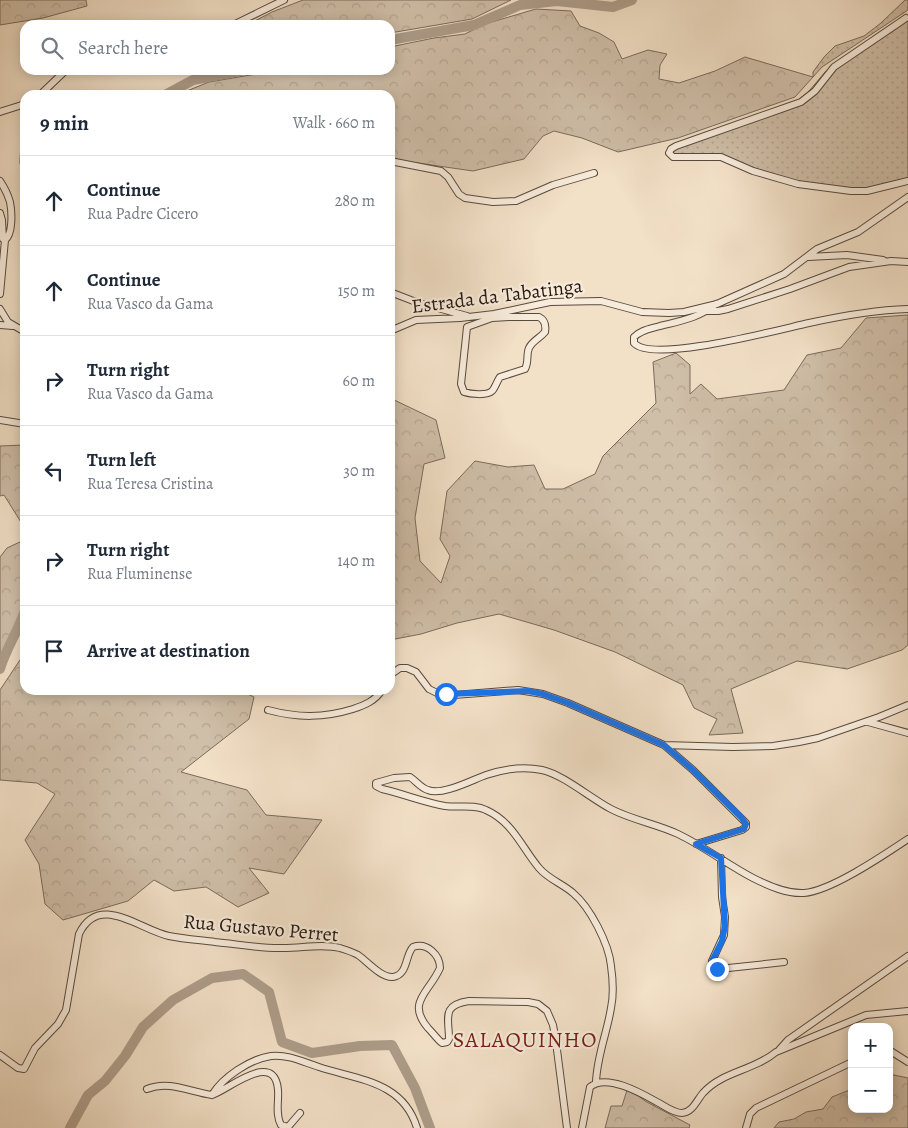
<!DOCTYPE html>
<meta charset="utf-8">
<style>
body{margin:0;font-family:Alegreya,serif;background:#f2f2f3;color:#1f2937}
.controls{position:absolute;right:15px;bottom:15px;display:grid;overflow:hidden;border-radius:10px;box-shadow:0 2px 12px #0003}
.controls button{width:45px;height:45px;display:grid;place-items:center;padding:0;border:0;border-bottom:1px solid #e0e1e3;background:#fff;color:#1f2937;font:25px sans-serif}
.stop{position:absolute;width:15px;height:15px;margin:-11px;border:4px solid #1a73e8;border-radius:50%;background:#fff}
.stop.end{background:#1a73e8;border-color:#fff;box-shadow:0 1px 5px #0008}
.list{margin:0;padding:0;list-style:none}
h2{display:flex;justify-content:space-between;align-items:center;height:65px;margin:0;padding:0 20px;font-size:21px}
h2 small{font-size:16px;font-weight:400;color:#747a83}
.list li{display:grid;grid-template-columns:32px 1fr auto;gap:15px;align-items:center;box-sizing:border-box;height:90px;padding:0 20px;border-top:1px solid #e0e1e3}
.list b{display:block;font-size:19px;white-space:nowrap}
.list p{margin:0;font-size:16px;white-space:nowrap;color:#747a83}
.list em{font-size:16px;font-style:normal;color:#747a83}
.icon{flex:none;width:28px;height:28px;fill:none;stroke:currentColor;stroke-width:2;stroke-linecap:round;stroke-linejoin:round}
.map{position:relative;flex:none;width:908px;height:1128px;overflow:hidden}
.search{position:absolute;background:#fff;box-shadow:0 2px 12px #0003;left:20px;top:20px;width:375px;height:55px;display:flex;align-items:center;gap:12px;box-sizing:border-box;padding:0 18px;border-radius:15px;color:#747a83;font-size:19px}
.panel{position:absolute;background:#fff;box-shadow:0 2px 12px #0003;left:20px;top:90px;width:375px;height:605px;border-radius:15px}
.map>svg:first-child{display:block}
.green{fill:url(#green-dots);stroke:#7a6b5c}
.forest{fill:url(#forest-crowns);stroke:#7a6b5c}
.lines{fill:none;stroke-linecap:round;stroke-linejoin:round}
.river{stroke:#ad9c89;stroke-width:10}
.minor-casing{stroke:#594a3e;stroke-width:8}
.minor{stroke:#f7ebdb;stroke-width:6}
.route{stroke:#1a73e8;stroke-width:6}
.labels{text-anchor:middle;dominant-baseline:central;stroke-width:4.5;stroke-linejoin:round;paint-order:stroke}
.street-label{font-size:20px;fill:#261810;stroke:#f7ebdb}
.quarter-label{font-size:22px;letter-spacing:1px;fill:#7a1f14;stroke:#f7ebdb}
</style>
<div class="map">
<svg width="908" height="1128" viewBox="0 0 908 1128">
<defs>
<pattern id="green-dots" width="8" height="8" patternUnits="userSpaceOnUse" patternTransform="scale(1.25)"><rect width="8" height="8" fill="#cfbea8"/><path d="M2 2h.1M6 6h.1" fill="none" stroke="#b2a390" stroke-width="1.8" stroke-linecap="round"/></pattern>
<pattern id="forest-crowns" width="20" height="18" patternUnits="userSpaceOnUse" patternTransform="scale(1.25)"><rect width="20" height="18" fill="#cfbea8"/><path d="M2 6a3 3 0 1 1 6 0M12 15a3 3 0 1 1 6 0" fill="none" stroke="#b2a390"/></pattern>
</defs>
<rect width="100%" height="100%" fill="#f2e0c7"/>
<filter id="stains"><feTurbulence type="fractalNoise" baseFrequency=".004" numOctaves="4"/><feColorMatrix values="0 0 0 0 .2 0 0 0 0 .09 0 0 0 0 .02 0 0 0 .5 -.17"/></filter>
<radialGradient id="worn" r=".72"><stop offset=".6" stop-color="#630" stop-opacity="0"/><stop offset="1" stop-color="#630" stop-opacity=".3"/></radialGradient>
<!-- green -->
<path class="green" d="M905,0H908V10L822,67L813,77V72L824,57L835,46L864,36L881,23Z
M904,19L906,22L908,21V178L858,190L801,183L718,156H669L670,149L797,105L826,71Z"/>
<!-- forest -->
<path class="forest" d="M0,0H86L87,6L43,18L0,25Z
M303,0H511L472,19L390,33V25H247L272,12Z
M536,9L571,11L580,26L599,33L614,42L622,59L648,50L667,54L660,65L659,79L679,83L715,71L745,57L813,77L795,97L678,138L618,152L582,138L554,131L543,136L524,159L473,171L390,159V95H177L209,82L280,70H390V47L434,38L465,34L485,24Z
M908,315V645L902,650L847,669L797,661L731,689L743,733L709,735L717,719L694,708L683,685L615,652L554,630L499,614L457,623L421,634L390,640V398L436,420L445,458L424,464L415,518L420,561L441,583L450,556L440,539L447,491L475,461L508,467L534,465L545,489H563L595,474L603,456L656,403L653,362L676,353L690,365V394L701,384L717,399L784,390L807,355L841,348L866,318Z
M25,445V605L0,657V557L7,548L22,541L24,527L4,495L0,496V446Z
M22,657H25V690H239L254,697L249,719L181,772L247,790L266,815L322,820L284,874L249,868L269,893L238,907L206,887L174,891L154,880L128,901L63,920L45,904L39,864L25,840L55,794L37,783L0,780V690Z
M889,1074L908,1078V1128H774L779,1122L794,1119L806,1112L823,1109L832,1097L852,1089V1109H889Z
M628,1087L645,1101L690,1125L689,1128H605L611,1106H622Z"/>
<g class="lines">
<!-- river -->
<path class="river" d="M390,40L474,25L520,5L557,1L613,7L632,0
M165,95L193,80L245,70
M25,152L24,162L25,163
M0,669C6,648 19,630 25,610
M70,1128L88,1095L105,1081L125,1056L143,1027L173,1000L212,978L243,974L269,992L282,1042L312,1053L360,1046L392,1045L415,1088L430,1128"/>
<!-- minor casing -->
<g class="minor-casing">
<path id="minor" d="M906,18L834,67L815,91L801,102L676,146L671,149L669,153L673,157H721L753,171L798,184L851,191H867L908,181
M233,25L284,0
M40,95L66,70
M0,112L25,104
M390,161L441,171L448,177L459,194L465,198L493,202L516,201L553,185L594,173
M0,181C4,187 8,195 10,202C12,212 13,234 5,240L3,239L2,220L0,213
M808,257L847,255L883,260
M390,292L416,302L467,316
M0,294L5,240
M716,304C699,318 680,321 660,326C650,329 641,330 634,337V343C652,364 781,329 809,323C841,316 875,310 908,309
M0,309L8,322L25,332
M708,311H718L728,309L790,289L849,267L891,261L908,262
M509,317H539C545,320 546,326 545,332C540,338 532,341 529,348C526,355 529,362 525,369L500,377C497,381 495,388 492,391C487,396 470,394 464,392L461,384L467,327L492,318Z
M0,325L13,326
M390,331L416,320L460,318L494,314L550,302L601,301L642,312L669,313L684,312L717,304L784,274L817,249L858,232L908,197
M0,420L25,424
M390,675L400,668H407L416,672L429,689L437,693L454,695L518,690L543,694L568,703L664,745L733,747L773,746L799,742L818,738L879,717L908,705
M268,710C298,718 324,718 353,709C365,705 375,701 382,690
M868,722L908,733
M664,745L693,770L746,823V827L742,830L696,844
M721,858L722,897L725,917L724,935L712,961L713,966L719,969L784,962
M779,1050L788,1040L908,956
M889,1050L908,1062
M0,1055L18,1068L24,1069L35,1048L58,1024L66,1010L79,934C99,892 140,930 169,936C184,939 199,940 215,942C236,944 257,948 279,948C299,949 321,943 340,948C346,950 353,952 358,955C367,961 381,978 393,977C408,975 405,955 413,947C427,942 440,955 440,968C429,993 406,1002 428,1028C433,1033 437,1039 442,1043L447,1042L449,1039C449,1018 441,1005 469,1001L528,1002L538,1004L547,1011L553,1025L556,1042L567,1128
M596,1082C597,1056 607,1033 611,1008C614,994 613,980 611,966C609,944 590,907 573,893C563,884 548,879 539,868C522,848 513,822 486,810C474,804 459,808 445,806C423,802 404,794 382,789L376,786V783L394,778L410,777C416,781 421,788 428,790C442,796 472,780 486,775C504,769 523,766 542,770C564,775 590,798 611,809C632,820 657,824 678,834C705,847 728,865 753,878C769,886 787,894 804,893C831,891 884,855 908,839
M147,1089C169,1080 190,1092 212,1095C228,1090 275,1049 278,1090C279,1101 275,1114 281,1125L288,1127L300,1113
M212,1095C223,1077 250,1059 271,1056C288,1054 303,1062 319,1067C358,1080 403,1081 417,1128
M582,1128L590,1087C606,1073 641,1093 657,1102C665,1106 673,1113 682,1113C692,1113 697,1100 703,1093C723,1071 753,1071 776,1052L866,1015L908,1011
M746,1128L750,1114L756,1108L852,1062"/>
</g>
<!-- minor -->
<use href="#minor" class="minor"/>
</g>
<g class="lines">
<!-- route -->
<path class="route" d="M446,694L528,691L543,694L568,703L664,745L693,770L741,817L746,824L744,829L696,844L721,858L725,926L722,941L712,961L713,966L717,969"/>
</g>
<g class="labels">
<!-- street labels -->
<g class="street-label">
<text transform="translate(497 296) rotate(-7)">Estrada da Tabatinga</text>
<text transform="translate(261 928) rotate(5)">Rua Gustavo Perret</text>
</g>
<!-- quarter labels -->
<g class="quarter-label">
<text x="525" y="1040">SALAQUINHO</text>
</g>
</g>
<rect width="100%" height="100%" filter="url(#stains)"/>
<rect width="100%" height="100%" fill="url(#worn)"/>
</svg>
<div class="controls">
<button>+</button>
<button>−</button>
</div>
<div class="stop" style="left:446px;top:694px"></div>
<div class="stop end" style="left:717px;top:969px"></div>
<div class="search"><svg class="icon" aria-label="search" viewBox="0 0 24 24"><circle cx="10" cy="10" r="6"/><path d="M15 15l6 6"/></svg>Search here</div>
<section class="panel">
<h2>9 min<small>Walk · 660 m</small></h2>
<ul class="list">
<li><svg class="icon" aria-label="ahead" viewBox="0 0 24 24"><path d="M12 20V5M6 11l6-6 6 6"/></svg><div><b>Continue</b><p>Rua Padre Cicero</p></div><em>280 m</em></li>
<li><svg class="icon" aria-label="ahead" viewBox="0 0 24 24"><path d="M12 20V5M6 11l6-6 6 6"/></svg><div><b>Continue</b><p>Rua Vasco da Gama</p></div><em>150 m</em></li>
<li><svg class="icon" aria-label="right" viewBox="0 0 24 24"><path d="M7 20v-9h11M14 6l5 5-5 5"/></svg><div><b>Turn right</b><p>Rua Vasco da Gama</p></div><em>60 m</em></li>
<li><svg class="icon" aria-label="left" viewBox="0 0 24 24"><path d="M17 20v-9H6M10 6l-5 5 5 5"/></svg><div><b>Turn left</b><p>Rua Teresa Cristina</p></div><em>30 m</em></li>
<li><svg class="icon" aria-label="right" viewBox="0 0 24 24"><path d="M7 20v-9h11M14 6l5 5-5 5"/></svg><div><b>Turn right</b><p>Rua Fluminense</p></div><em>140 m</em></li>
<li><svg class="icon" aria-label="arrive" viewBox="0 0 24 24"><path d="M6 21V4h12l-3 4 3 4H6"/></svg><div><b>Arrive at destination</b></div></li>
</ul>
</section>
</div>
